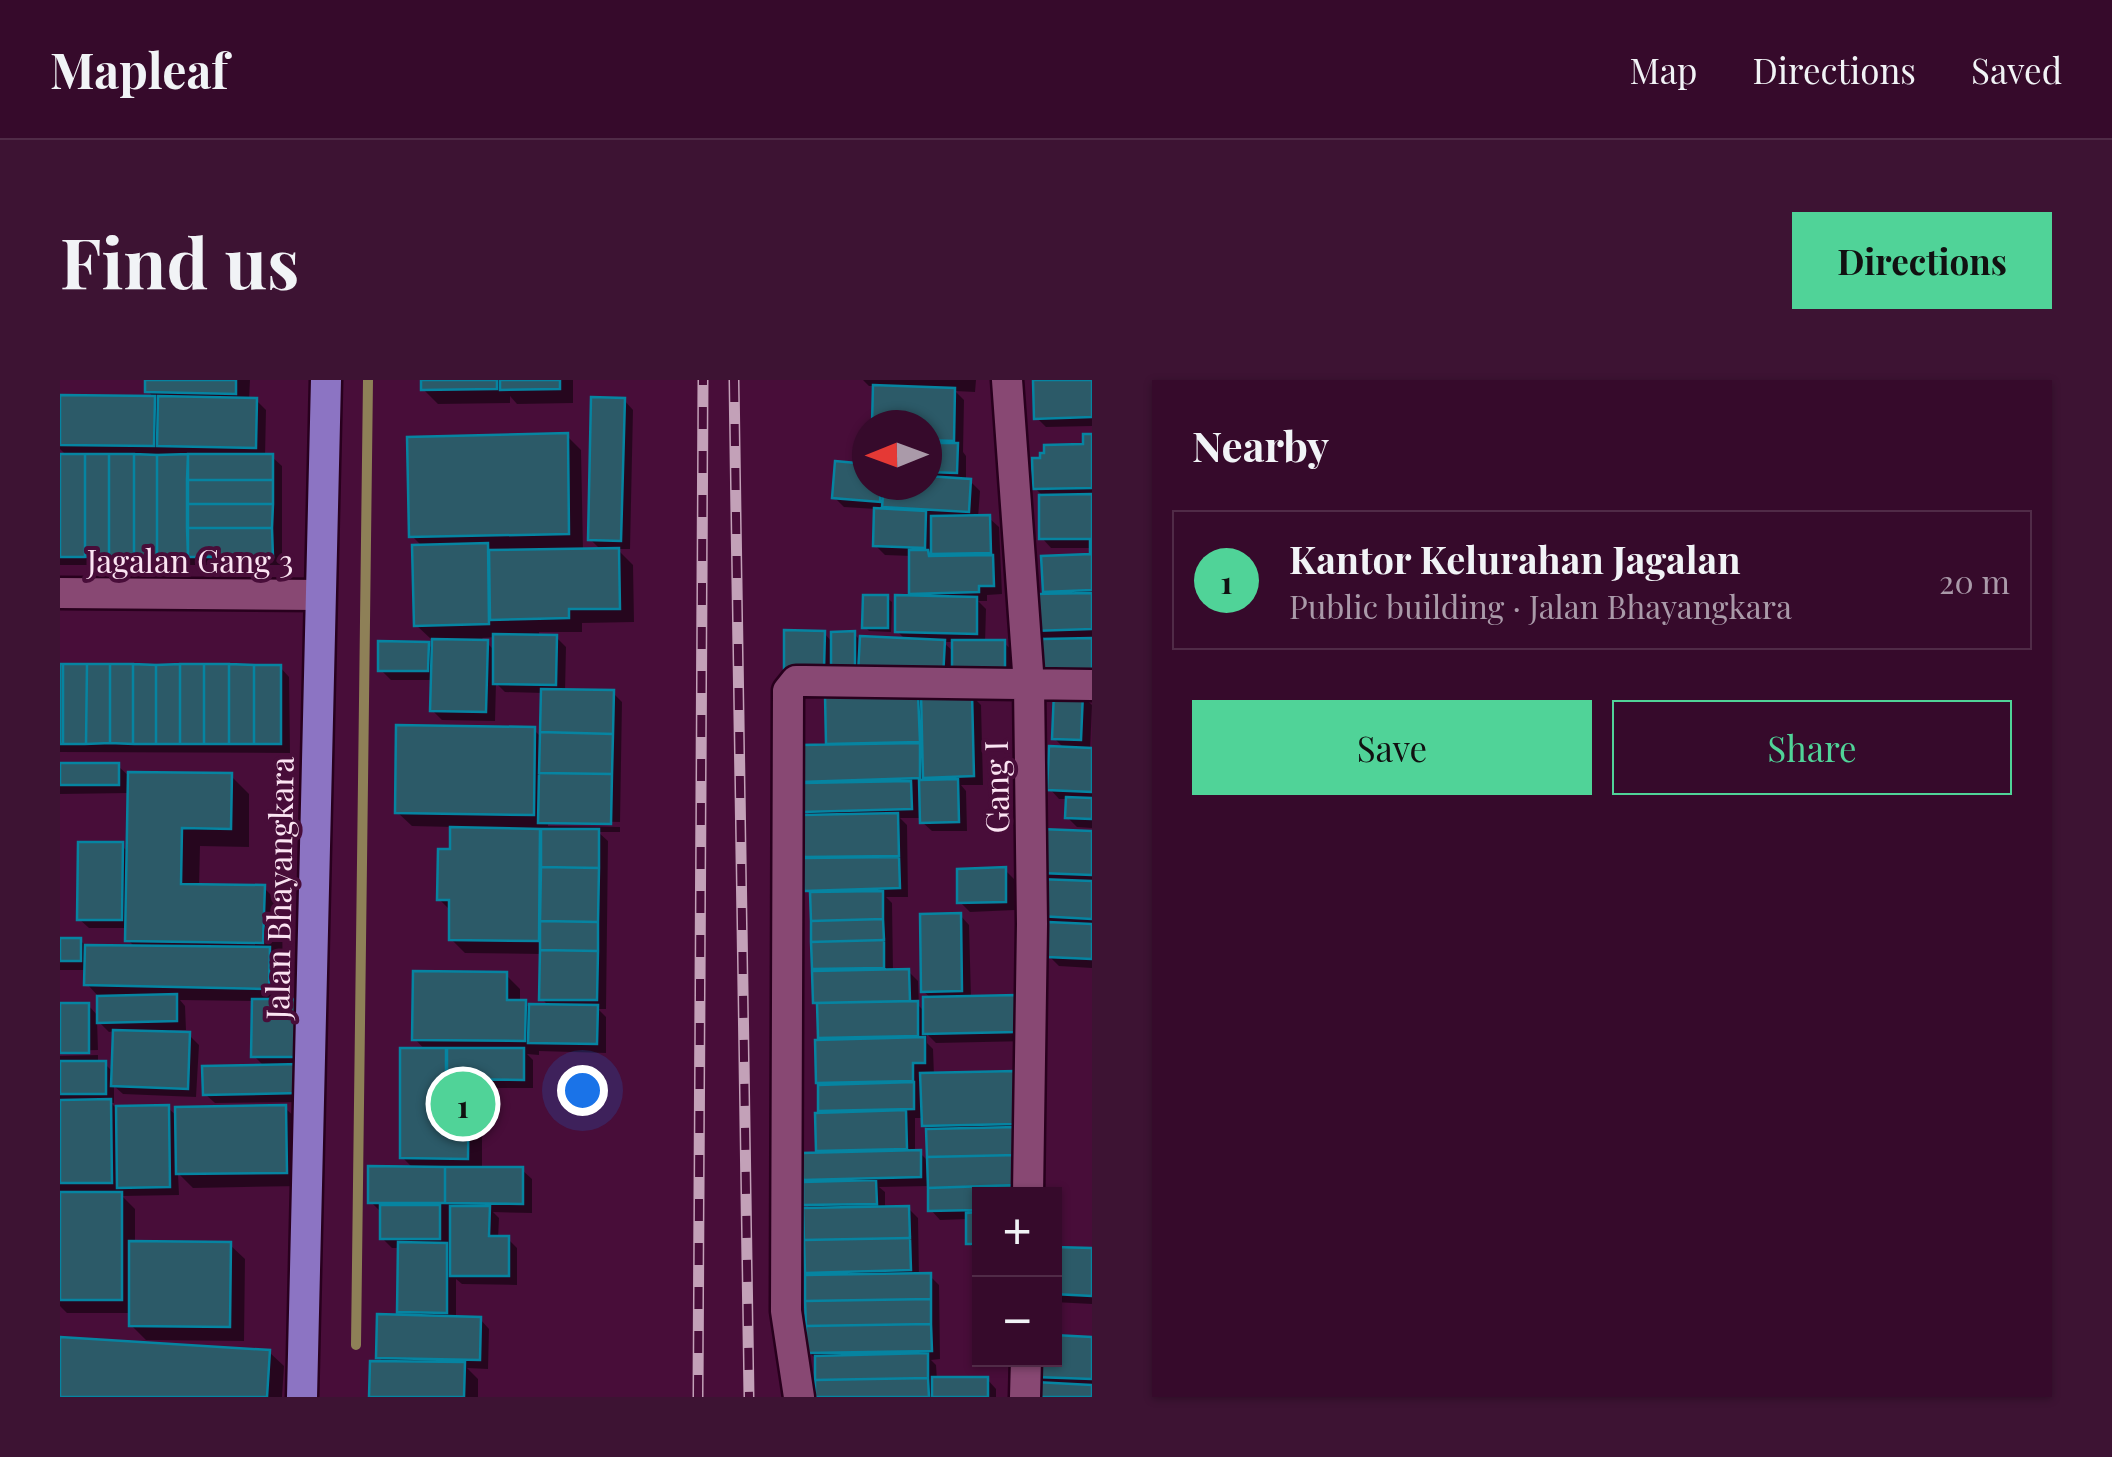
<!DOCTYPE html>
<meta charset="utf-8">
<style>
body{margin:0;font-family:"Playfair Display",serif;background:#3d1333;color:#f1f3f6}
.controls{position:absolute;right:30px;bottom:30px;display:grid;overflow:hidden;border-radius:0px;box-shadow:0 2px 8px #0004}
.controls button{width:90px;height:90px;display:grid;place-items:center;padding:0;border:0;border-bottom:2px solid #502b47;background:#360a2b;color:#f1f3f6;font:50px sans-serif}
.compass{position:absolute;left:792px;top:30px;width:90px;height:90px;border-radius:50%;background:#360a2b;box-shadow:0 2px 8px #0004;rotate:269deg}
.you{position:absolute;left:522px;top:710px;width:35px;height:35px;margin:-25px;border:8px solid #fff;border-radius:50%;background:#1a73e8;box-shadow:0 0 0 15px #1a73e833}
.badge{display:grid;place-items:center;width:65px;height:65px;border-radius:50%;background:#50d398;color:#111;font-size:32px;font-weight:700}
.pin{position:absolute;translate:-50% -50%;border:5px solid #fff;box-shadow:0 2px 10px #0006}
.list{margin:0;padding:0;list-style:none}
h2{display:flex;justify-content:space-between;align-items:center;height:130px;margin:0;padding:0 40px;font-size:42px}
h2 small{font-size:32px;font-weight:400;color:#aa9aa9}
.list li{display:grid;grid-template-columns:65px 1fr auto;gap:30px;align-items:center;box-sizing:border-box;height:140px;margin:0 20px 20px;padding:0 20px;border:2px solid #502b47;border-radius:0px}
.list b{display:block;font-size:38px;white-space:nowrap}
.list p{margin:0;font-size:32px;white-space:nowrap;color:#aa9aa9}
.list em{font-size:32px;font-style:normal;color:#aa9aa9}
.actions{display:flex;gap:20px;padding:30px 40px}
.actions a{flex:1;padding:22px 0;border:2px solid #50d398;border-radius:0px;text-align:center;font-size:35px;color:#50d398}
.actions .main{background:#50d398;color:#111}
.map{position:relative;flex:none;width:1032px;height:1017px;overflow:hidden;border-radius:0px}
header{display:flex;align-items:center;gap:60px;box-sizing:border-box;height:140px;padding:0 50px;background:#360a2b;border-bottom:2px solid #502b47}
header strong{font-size:48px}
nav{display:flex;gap:55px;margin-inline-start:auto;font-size:35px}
.intro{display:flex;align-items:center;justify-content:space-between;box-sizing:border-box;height:240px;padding:0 60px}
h1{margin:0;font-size:70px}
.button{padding:25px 45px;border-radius:0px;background:#50d398;color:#111;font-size:35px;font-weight:700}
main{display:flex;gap:60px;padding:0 60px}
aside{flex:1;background:#360a2b;border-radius:0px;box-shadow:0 2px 8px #0004}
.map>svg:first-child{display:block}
.shadow{fill:#0007;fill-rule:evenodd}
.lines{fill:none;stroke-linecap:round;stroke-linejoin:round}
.stream{stroke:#8e8057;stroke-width:10}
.building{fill:#2c5a68;stroke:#0684a1;stroke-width:2.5}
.minor-casing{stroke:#28001d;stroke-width:35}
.major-casing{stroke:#28001d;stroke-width:35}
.minor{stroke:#884873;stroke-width:30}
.major{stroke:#8c74c3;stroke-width:30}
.rail-casing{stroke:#c3a1b8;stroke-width:11}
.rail{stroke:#480d39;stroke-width:8;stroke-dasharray:22;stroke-linecap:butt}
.labels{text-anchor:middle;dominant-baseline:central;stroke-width:8;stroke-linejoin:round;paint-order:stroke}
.street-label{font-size:32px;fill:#fbe4f2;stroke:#480d39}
</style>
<header>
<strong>Mapleaf</strong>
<nav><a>Map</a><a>Directions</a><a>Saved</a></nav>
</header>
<div class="intro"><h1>Find us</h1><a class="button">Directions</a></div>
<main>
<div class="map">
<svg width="1032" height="1017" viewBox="0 0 1032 1017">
<rect width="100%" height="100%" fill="#480d39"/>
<!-- shadow -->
<path class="shadow" d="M88,0H190L189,20H196L206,30L205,77H212L222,86V185H0V77H8L0,69V17L95,19L88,11Z
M363,0H513V23L457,24L450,16V23L378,24L363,9Z
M803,0H916L915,12L895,11L904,20L903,72L906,76V101H910L920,111L918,138H929L939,147L942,214L927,215V221H918L926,229L925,263H944L954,272V307L736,297L764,253L773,263L794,254L798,258V272L847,261L837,251L857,218L852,213L851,176L825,175L815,165L816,129L784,127L774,117L807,105H822L826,109V105H867V45H814L816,6H809ZM883,262H895V273Z
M976,0H1032V46L986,47L977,38Z
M564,20L573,30L570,169H557L573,185L574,242L522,243V252H479V257H496L506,267L505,312L553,313L562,322L560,442L488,440V446L560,447V452H538L548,461L546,629H538L546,637V673L479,671V675L467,674L473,680V708H412L422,718V790H462L472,799V833L433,832L439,838L438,859H448L457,868V905L402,904L396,899V939H420L429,949L428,989L407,988L418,999V1017H312L325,983L318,977L346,938L340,931V868H332L322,858L320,831L311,822L354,789L342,777L366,671L355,659L446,595L460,609V623L468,626L490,627L482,619V574L405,573L391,559V531L379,519L392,471L393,447L352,446L337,432L474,350L482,358L483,313L445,312L436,303L435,341L382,340L372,330L373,300H331L321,290L368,264L374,270V259H371L356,245L363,167L352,156L507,56L521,70L523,171H542L530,159ZM436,257V272L422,258Z
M1032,56V168H991L982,158L981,114L975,108L1026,66Z
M1032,176V307L985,297V259L975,249L991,217L985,211Z
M827,218L832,222L831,252L809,251L805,247Z
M0,287H220L229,297L230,373L0,372Z
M911,315L921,325L923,405H901L906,411L907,451H872L862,442V438H840L847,445L848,517H826L832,523L833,592L848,591L858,601L859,626L866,633L872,619L863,611L900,535L909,545L911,618L955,617L965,661L876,663L867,654V663L873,669L874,696L954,694L966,814H919L918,873L909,863L908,839L880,840L871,830L870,806L819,807L825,812V829L848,828L858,838L859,896H870L879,905L880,979L871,980L876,985L877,1000L927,999L936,1009V1017H758L757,980L749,972L754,898L747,891L752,831L746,824L745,775H758V735H761L758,662H761L760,627L755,622L753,515L747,510L745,437H752L746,431L742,368L768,367L767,318L857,316L864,322ZM855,738H864V745L869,750L870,783L860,773H855Z
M1022,315L1032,325L1030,370H1032V448L1017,447L1007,437L1008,419H999L990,409L1005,369L994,358Z
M0,386H58L71,398L171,396L189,414V467L140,466L139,507L204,508L222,526L223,621L248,722L155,723L145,714L205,687L194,676V621L120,620L125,626L126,650H110V654L129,655L139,665L136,717L63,714L54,706V723H51L56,728H108L118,737L225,728L240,742L241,806L133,808L118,793L119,815L62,816L75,829V864L170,865L185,879L184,961L86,960L71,945V933H7L0,926V676L38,675V684H45L54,693L55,651L49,652L37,640L38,670L0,671V626L28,625L39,637V617L27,604V590H0V560H20L27,567L76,568L68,560V548H29L19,539L61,465L69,473L70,413L0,414Z
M1032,453V588L999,586L989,576L991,546L980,535L992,502L982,492Z
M945,490L954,499L955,530L910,532L900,522Z
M994,869L1032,871V924L994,922Z
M0,959L209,972L224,986L222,1017H0Z
M1032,959V1017L987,1005L978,996L994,979Z"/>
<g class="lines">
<!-- stream -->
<path class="stream" d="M296,965L308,0"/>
</g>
<!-- building -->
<path class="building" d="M85,0H176V14L85,12Z
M361,0H437V9L361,10Z
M440,0H500V9L440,10Z
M973,0H1032V37L974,39Z
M813,5L895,8L894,61L867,60V45H812Z
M0,15L95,16L94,66L0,65Z
M98,16L197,18L196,68L97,66Z
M531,17L565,18L561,161L528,160Z
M508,53L509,154L349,157L347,57Z
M1023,54H1032V108L973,109L972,78H980V73H984V65L1023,64Z
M867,63H898L897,93L867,92Z
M0,74H25V177H0Z
M25,74H49V176L25,177Z
M49,74H74V176H49Z
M74,74L97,75V177L74,176Z
M128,74V177H97V75Z
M128,74H213V100H127Z
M775,81L807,84V105H821L820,122L772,118Z
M867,96L911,99L909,132L822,127L824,105H867Z
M127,100H213V124H127Z
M1032,114V159H979V115Z
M127,124H213L212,148H127Z
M814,128L866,131L865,168L813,166Z
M930,135L931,173L871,174V136Z
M127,148H212L213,177H128Z
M1030,161H1032V210L983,212L981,176L1030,174Z
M428,163L429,244L354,246L352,165Z
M559,168L560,229H509V238L430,240L429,170Z
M849,170H868L869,176L933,175L934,206H919V212L849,214Z
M1032,213V249L973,251L972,214Z
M803,215H828V248H802Z
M835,215L917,217V254L835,252Z
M724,250L765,251L764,290L724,289Z
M795,251V289H771V252Z
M433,254L497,255L496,305L433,304Z
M800,256L885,260L883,298L798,293Z
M1032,258V298H982V259Z
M372,259L428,260L426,332L370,331Z
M892,260H945V298H892Z
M318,261L369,262L368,291H318Z
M0,284H3V364H0Z
M3,284H27L26,364H3Z
M27,284H50V363L26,364Z
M50,284H73V364L50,363Z
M73,284L96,285V364H73Z
M120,284V364H96V285Z
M120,284H144V364H120Z
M144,284H169V364H144Z
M169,284L194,285V364H169Z
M194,285H221V364H194Z
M481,309L554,310L553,354L480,352Z
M994,311L1023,313L1021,360L992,359Z
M858,313L860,362L766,364L765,315Z
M912,313L914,396L863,398L861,314Z
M336,345L475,347L474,435L335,433Z
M480,352L553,354L552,394L479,393Z
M860,363V398L740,402V365Z
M989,366L1032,368V412L987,410Z
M0,383H59V405H0Z
M68,392L172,393L171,449L122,448L121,504L205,505L203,563L65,561Z
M479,393L552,394L551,444L478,443Z
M898,399L899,442L860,443L859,400Z
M851,401L852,429L743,432V403Z
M1006,417L1032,418V439L1005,438Z
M838,433L839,476L744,477L742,435Z
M390,447L480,449L479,561L389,560V520H377L378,469H390Z
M481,449H539V488L481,487Z
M981,449L1032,451V495L980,493Z
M18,462H63L62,540H17Z
M839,477L840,508L744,511L743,478Z
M481,487L539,488L538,542L480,541Z
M946,487V522L897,523V489Z
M979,499L1032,501V539L978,536Z
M823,511V539L751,541L750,512Z
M901,533L902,611L861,612L860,534Z
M823,539L824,560L751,562V541Z
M480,541L538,542V571L480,570Z
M988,542L1032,544V579L987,577Z
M0,558H21V581H0Z
M824,560V588L752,589L751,562Z
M25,565L210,567L209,609L24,605Z
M480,570L538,571L537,620H479Z
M849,589L850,621L753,623L752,591Z
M353,591L447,592V620H466L465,661L352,660Z
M117,614V641L37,643V616Z
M956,615V652L863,654V617Z
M192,619H239L237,677H191Z
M858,621V656L758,658L757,623Z
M0,623H29V673H0Z
M469,624L538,625L537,664L468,663Z
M53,650L130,652L128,709L51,706Z
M865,657V683H853V701L756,703L755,660Z
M340,668H386V701H409L408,779L340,778Z
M387,668H464V700L387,699Z
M0,681H46V714H0Z
M239,684L240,713L143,715L142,686Z
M955,691L956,744L862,746L860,693Z
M854,702V729L758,731V705Z
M51,719L52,803H0V720Z
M109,725L110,807L57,808L56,726Z
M226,725L227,793L116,794L115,727Z
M846,730L847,769L756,771L755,733Z
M957,747V775L867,777L866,749Z
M861,770V797L743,800L742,773Z
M957,775L958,805L868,808L867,777Z
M308,786L385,787V823H308Z
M385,787H463V824L385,823Z
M816,800L817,824L743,825V802Z
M958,805V814H919V830L868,831V808Z
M0,812H62V920H0Z
M320,825H380V859H320Z
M390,826H430L429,856H449V896H390Z
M849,826L850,858L744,860L743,828Z
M919,832V864H906V833Z
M850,858L851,890L745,893L744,860Z
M69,861L171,862L170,947L69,946Z
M338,862L387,863V933L337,932Z
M994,867L1032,868V916L994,914Z
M871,893V919L745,921V895Z
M871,919V944L746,946L745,921Z
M317,934L421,937L420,980L316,978Z
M871,944L872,971L746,973V946Z
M994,955L1032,957V999L975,997L976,979H994Z
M0,957L210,970L207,1017H0Z
M868,973V998L755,1000V976Z
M310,981L405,982L404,1017H309Z
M872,997H928V1017H872Z
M868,998L869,1017H755V1000Z
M975,1002L1032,1005V1017H974Z"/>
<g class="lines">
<!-- minor casing -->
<g class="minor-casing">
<path id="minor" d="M947,0L969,305L972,544L968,814
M0,213L260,215
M739,1017L726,931L728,311L736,301H745L1032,305
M965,1017L966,979"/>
</g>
<!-- major casing -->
<g class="major-casing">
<path id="major" d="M242,1017L266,0"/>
</g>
<!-- minor -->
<use href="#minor" class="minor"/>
<!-- major -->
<use href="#major" class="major"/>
<!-- rail casing -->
<g class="rail-casing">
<path id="rail" d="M674,0L689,1017
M638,1017L643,0"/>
</g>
<!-- rail -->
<use href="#rail" class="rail"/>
</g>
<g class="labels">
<!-- street labels -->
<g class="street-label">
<text x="130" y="179">Jagalan Gang 3</text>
<text transform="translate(935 407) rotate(-91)">Gang I</text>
<text transform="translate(218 508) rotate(-89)">Jalan Bhayangkara</text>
</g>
</g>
</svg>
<div class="controls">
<button>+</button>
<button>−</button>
</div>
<svg class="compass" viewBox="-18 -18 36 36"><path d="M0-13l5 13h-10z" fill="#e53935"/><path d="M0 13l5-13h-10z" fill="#aa9aa9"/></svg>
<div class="you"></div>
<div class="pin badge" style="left:403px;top:724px">1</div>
</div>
<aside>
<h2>Nearby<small></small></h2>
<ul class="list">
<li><span class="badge">1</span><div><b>Kantor Kelurahan Jagalan</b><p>Public building · Jalan Bhayangkara</p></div><em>20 m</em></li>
</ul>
<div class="actions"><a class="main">Save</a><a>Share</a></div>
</aside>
</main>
